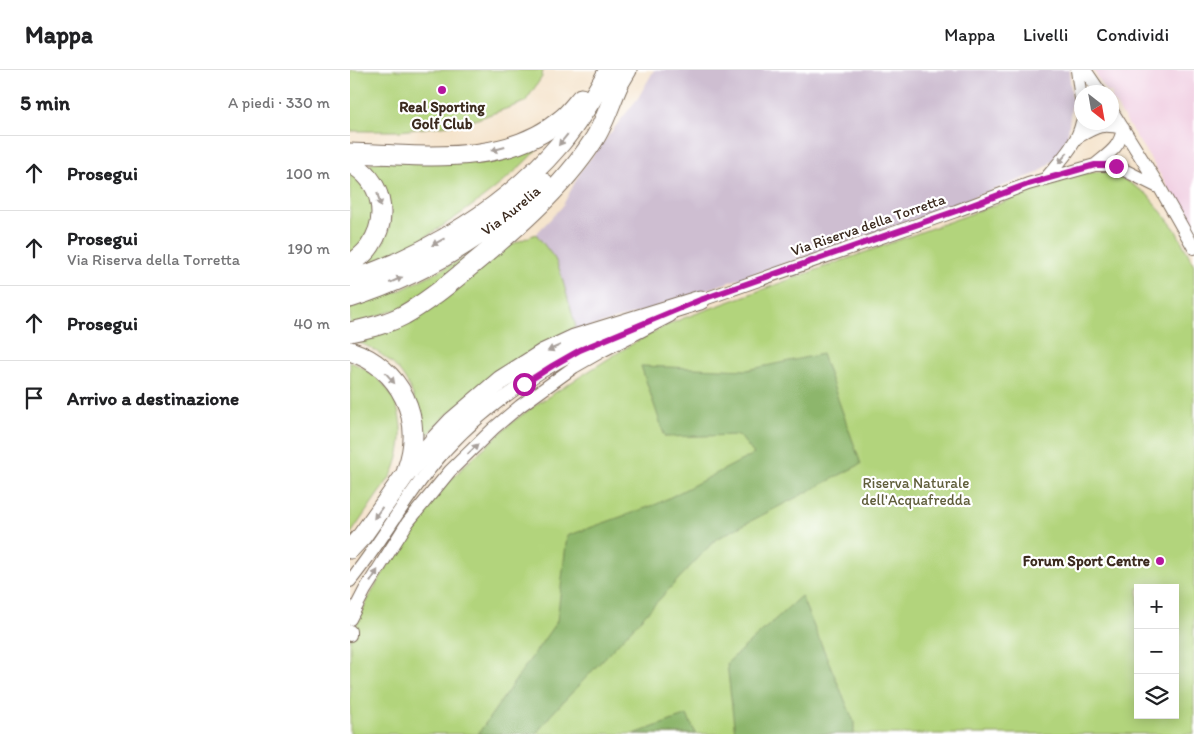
<!DOCTYPE html>
<html lang="it">
<meta charset="utf-8">
<style>
body{margin:0;font-family:Itim,sans-serif;background:#f6f6f6;color:#202124}
.controls{position:absolute;right:15px;bottom:15px;display:grid;overflow:hidden;border-radius:0px;box-shadow:0 2px 12px #0003}
.controls button{width:45px;height:45px;display:grid;place-items:center;padding:0;border:0;border-bottom:1px solid #e0e0e0;background:#fff;color:#202124;font:25px sans-serif}
.compass{position:absolute;left:724px;top:15px;width:45px;height:45px;border-radius:50%;background:#fff;box-shadow:0 2px 12px #0003;rotate:149deg}
.stop{position:absolute;width:15px;height:15px;margin:-11px;border:4px solid #b5179e;border-radius:50%;background:#fff}
.stop.end{background:#b5179e;border-color:#fff;box-shadow:0 1px 5px #0008}
.list{margin:0;padding:0;list-style:none}
h2{display:flex;justify-content:space-between;align-items:center;height:65px;margin:0;padding:0 20px;font-size:21px}
h2 small{font-size:16px;font-weight:400;color:#757577}
.list li{display:grid;grid-template-columns:32px 1fr auto;gap:15px;align-items:center;box-sizing:border-box;height:75px;padding:0 20px;border-top:1px solid #e0e0e0}
.list b{display:block;font-size:19px;white-space:nowrap}
.list p{margin:0;font-size:16px;white-space:nowrap;color:#757577}
.list em{font-size:16px;font-style:normal;color:#757577}
.icon{flex:none;width:28px;height:28px;fill:none;stroke:currentColor;stroke-width:2;stroke-linecap:round;stroke-linejoin:round}
.map{position:relative;flex:none;width:844px;height:664px;overflow:hidden}
header{display:flex;align-items:center;gap:30px;box-sizing:border-box;height:70px;padding:0 25px;background:#fff;border-bottom:1px solid #e0e0e0}
header strong{font-size:24px}
nav{display:flex;gap:28px;margin-inline-start:auto;font-size:18px}
main{display:flex}
aside{flex:1;background:#fff}
.map>svg:first-child{display:block}
.built{fill:#f1d0e3}
.industrial{fill:#cebed1}
.green{fill:#b2d47c;stroke:#767f4d;fill-rule:evenodd}
.forest{fill:#8db66c;stroke:#647045}
.lines{fill:none;stroke-linecap:round;stroke-linejoin:round}
.minor-casing{stroke:#7c6b5b;stroke-width:14}
.highway-casing{stroke:#7c6b5b;stroke-width:21}
.minor{stroke:#fff;stroke-width:12}
.highway{stroke:#fff;stroke-width:19}
.oneway{fill:#a79f9a}
.route{stroke:#b5179e;stroke-width:6}
.poi-dot{fill:#b5179e;stroke:#fff;stroke-width:2}
.labels{text-anchor:middle;dominant-baseline:central;stroke-width:4.5;stroke-linejoin:round;paint-order:stroke}
.poi-label{font-size:15px;font-weight:bold;fill:#3b2a1e;stroke:#fff}
.street-label{font-size:15px;fill:#3b2a1e;stroke:#fff}
.park-label{font-size:15px;fill:#5f5d3a;stroke:#fff}
</style>
<header>
<strong>Mappa</strong>
<nav><a>Mappa</a><a>Livelli</a><a>Condividi</a></nav>
</header>
<main>
<aside>
<h2>5 min<small>A piedi · 330 m</small></h2>
<ul class="list">
<li><svg class="icon" aria-label="ahead" viewBox="0 0 24 24"><path d="M12 20V5M6 11l6-6 6 6"/></svg><div><b>Prosegui</b></div><em>100 m</em></li>
<li><svg class="icon" aria-label="ahead" viewBox="0 0 24 24"><path d="M12 20V5M6 11l6-6 6 6"/></svg><div><b>Prosegui</b><p>Via Riserva della Torretta</p></div><em>190 m</em></li>
<li><svg class="icon" aria-label="ahead" viewBox="0 0 24 24"><path d="M12 20V5M6 11l6-6 6 6"/></svg><div><b>Prosegui</b></div><em>40 m</em></li>
<li><svg class="icon" aria-label="arrive" viewBox="0 0 24 24"><path d="M6 21V4h12l-3 4 3 4H6"/></svg><div><b>Arrivo a destinazione</b></div></li>
</ul>
</aside>
<div class="map">
<svg width="844" height="664" viewBox="0 0 844 664">
<rect width="100%" height="100%" fill="#fff"/>
<filter id="ink" filterUnits="userSpaceOnUse"><feTurbulence type="fractalNoise" baseFrequency=".02" numOctaves="2"/><feDisplacementMap in="SourceGraphic" scale="10" xChannelSelector="R" yChannelSelector="G"/><feConvolveMatrix kernelMatrix="1 2 1 2 8 2 1 2 1" color-interpolation-filters="sRGB"/></filter>
<filter id="wash" filterUnits="userSpaceOnUse"><feTurbulence type="fractalNoise" baseFrequency=".0096" numOctaves="4" result="noise"/><feDisplacementMap in="SourceGraphic" scale="20" xChannelSelector="R" yChannelSelector="G"/><feGaussianBlur stdDeviation="1.12" result="paint"/><feColorMatrix in="noise" values="0 0 0 0 0 0 0 0 0 0 0 0 0 0 0 0 0 1.4 0 .05"/><feComposite in="paint" operator="in"/></filter>
<g filter="url(#wash)">
<rect width="100%" height="100%" fill="#f5e4cc"/>
<!-- built -->
<path class="built" d="M743,0H844V163L805,96L762,29V22H757Z"/>
<!-- industrial -->
<path class="industrial" d="M304,0H719L722,29L718,64L712,83L688,103L571,147L291,242L226,261L210,201L205,189L186,164L212,137L232,99L288,28Z"/>
<!-- green -->
<path class="green" d="M0,0H193L192,7L175,32L116,53L50,61H0Z
M196,69C171,99 141,123 109,145C79,166 50,183 15,195C29,180 46,159 39,136C38,130 33,124 31,118C27,110 21,102 20,93Z
M0,99L23,128L22,162L0,188Z
M751,101L777,111L797,124L825,159L844,195V664H0V570L15,535L29,509L77,439L97,414L115,395L165,350L190,332L277,277L313,257L334,248L731,104ZM788,518H825V645H788Z
M186,164L205,189L210,201L226,257L191,274L100,342L85,356L71,373C69,359 69,344 65,331C55,298 31,280 0,269L153,178Z
M124,183L106,200L51,238L0,255V238L51,220Z
M0,292C48,310 62,356 43,402C39,410 33,417 28,424C19,438 9,451 0,465Z"/>
<!-- forest -->
<path class="forest" d="M472,284L511,394L366,469L200,646L186,664H128L207,551L217,466L307,434L404,384L389,365L315,367L291,296L397,300Z
M451,526L504,652V664H385L377,593Z
M337,645L346,664H284Z"/>
</g>
<g filter="url(#ink)">
<g class="lines">
<!-- minor casing -->
<g class="minor-casing">
<path id="minor" d="M727,0L732,36
M735,0L750,22
M762,41L810,118L844,178
M728,67C747,56 751,53 773,58
M745,95C759,83 770,78 773,58
M696,108C710,91 727,75 732,52
M343,233L606,141L678,114L745,95H761L766,96L810,118
M0,511C30,474 52,433 82,396C118,350 177,306 231,280C245,273 261,267 276,261
M0,549L15,520L58,452L100,401L144,358L170,336L224,297L252,281L320,246
M0,561V565"/>
</g>
<!-- highway casing -->
<g class="highway-casing">
<g id="highway">
<path d="M261,27L277,0"/>
<path d="M0,83C70,85 156,98 213,48C220,42 225,35 231,28"/>
<path d="M0,93C32,110 40,147 20,176C15,184 7,189 0,195"/>
<path d="M0,211C80,183 156,138 211,73C229,51 245,25 259,0"/>
<path id="s1" d="M0,228C72,205 138,165 194,113"/>
<path d="M0,262C18,258 37,254 54,245C77,232 98,215 118,198C162,162 212,119 243,71C254,55 260,34 268,16"/>
<path d="M0,281C51,298 75,349 57,399"/>
<path d="M0,479L12,466L55,405L85,370L102,352L151,310L194,283L224,269L350,230"/>
</g>
</g>
<!-- minor -->
<use href="#minor" class="minor"/>
<!-- highway -->
<use href="#highway" class="highway"/>
</g>
<!-- one-way arrows -->
<defs><path id="oneway-solid" d="M-6-.8H1V-3.2L6.5 0L1 3.2V.8H-6Z" transform="scale(1.25)"/></defs>
<g class="oneway">
<use href="#oneway-solid" transform="translate(213 70) rotate(129)"/>
<use href="#oneway-solid" transform="translate(148 79) rotate(165)"/>
<use href="#oneway-solid" transform="translate(713 88) rotate(130)"/>
<use href="#oneway-solid" transform="translate(29 130) rotate(77)"/>
<use href="#oneway-solid" transform="translate(88 172) rotate(151)"/>
<use href="#oneway-solid" transform="translate(46 210) rotate(-24)"/>
<use href="#oneway-solid" transform="translate(204 278) rotate(155)"/>
<use href="#oneway-solid" transform="translate(40 308) rotate(49)"/>
<use href="#oneway-solid" transform="translate(123 379) rotate(-44)"/>
<use href="#oneway-solid" transform="translate(28 443) rotate(126)"/>
<use href="#oneway-solid" transform="translate(24 506) rotate(-58)"/>
</g>
</g>
<g class="lines" filter="url(#ink)">
<!-- route -->
<path class="route" d="M174,314L202,296L230,280L350,230L606,141L678,114L745,95H761L766,96"/>
</g>
<!-- markers -->
<g class="poi-dot">
<circle cx="92" cy="20" r="5"/>
<circle cx="810" cy="491" r="5"/>
</g>
<g class="labels">
<!-- poi labels -->
<g class="poi-label">
<text x="92" y="37">Real Sporting<tspan x="92" dy="17">Golf Club</tspan></text>
<text x="800" y="491" text-anchor="end">Forum Sport Centre</text>
</g>
<!-- street labels -->
<g class="street-label">
<text stroke="none"><textPath href="#s1" startOffset="184">Via Aurelia</textPath></text>
<text transform="translate(518 155) rotate(-19)">Via Riserva della Torretta</text>
</g>
<!-- park labels -->
<g class="park-label">
<text x="566" y="413">Riserva Naturale<tspan x="566" dy="17">dell'Acquafredda</tspan></text>
</g>
</g>
</svg>
<div class="controls">
<button>+</button>
<button>−</button>
<button><svg class="icon" aria-label="layers" viewBox="0 0 24 24"><path d="M12 4l9 5-9 5-9-5zM3 14l9 5 9-5"/></svg></button>
</div>
<svg class="compass" viewBox="-18 -18 36 36"><path d="M0-13l5 13h-10z" fill="#e53935"/><path d="M0 13l5-13h-10z" fill="#757577"/></svg>
<div class="stop" style="left:174px;top:314px"></div>
<div class="stop end" style="left:766px;top:96px"></div>
</div>
</main>
